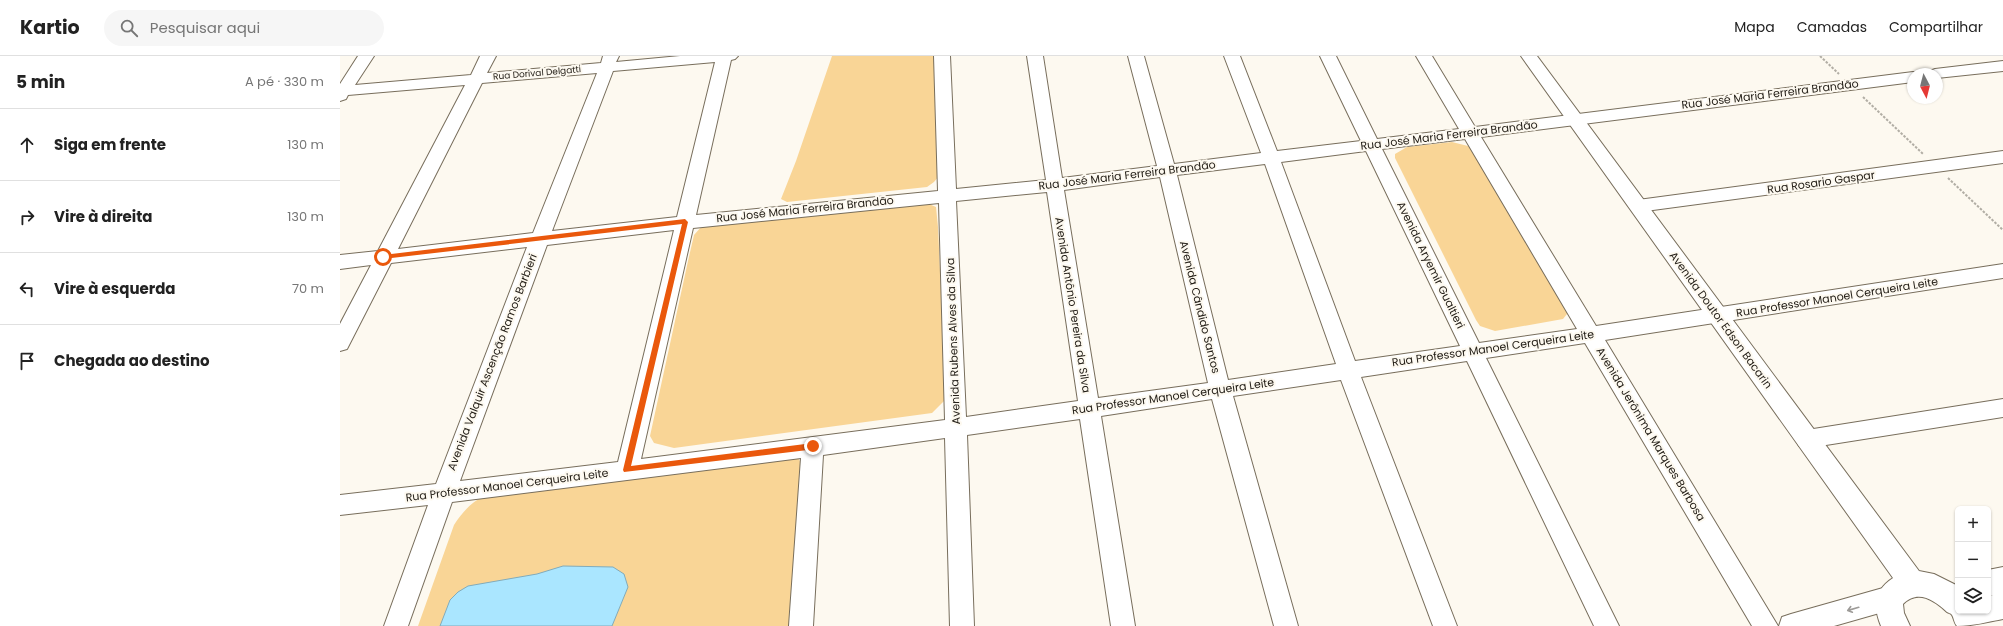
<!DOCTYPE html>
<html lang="pt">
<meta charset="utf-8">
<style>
body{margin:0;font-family:Poppins,sans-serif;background:#f6f6f6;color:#222}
.controls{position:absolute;right:12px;bottom:12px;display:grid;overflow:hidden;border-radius:6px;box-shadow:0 1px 3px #0004}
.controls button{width:36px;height:36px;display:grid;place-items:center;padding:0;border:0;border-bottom:1px solid #e0e0e0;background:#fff;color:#222;font:20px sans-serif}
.compass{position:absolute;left:1567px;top:12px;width:36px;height:36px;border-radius:50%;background:#fff;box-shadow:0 1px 3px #0004;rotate:173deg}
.stop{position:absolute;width:12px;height:12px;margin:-9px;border:3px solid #ea580c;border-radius:50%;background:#fff}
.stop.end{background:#ea580c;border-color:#fff;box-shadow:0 1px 4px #0008}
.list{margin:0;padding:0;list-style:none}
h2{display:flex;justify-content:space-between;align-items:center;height:52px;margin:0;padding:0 16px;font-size:17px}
h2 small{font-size:13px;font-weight:400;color:#767676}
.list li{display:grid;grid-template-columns:26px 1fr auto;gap:12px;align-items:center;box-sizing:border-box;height:72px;padding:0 16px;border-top:1px solid #e0e0e0}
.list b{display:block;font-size:15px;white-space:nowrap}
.list em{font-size:13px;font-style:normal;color:#767676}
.icon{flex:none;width:22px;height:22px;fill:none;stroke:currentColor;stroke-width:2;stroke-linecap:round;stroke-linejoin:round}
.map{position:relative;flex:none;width:1663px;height:570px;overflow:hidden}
header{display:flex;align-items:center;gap:24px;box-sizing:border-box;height:56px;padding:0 20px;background:#fff;border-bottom:1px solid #e0e0e0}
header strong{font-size:19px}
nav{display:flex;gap:22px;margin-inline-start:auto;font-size:14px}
.search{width:280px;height:36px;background:#f6f6f6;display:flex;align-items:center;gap:10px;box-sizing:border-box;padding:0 14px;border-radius:22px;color:#767676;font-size:15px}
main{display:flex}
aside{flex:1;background:#fff}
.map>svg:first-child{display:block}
.green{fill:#f9d596}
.water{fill:#aae6ff;stroke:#82abba}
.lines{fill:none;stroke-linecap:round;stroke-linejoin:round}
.street-casing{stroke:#786e5c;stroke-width:2}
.secondary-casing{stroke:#786e5c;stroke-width:2}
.path{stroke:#b2aea5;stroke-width:2;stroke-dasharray:2.5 1.5;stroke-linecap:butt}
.street{fill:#fff;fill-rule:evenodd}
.secondary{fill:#fff;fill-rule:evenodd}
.oneway{stroke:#9d9b98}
.route{fill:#ea580c}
.labels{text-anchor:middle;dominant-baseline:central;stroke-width:4;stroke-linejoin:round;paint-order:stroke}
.far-street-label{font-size:9px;fill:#252019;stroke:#fdf9f0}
.street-label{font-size:11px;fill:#252019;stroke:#fdf9f0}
</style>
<header>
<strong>Kartio</strong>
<div class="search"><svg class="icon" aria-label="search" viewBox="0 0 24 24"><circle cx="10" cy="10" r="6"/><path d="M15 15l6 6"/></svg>Pesquisar aqui</div>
<nav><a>Mapa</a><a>Camadas</a><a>Compartilhar</a></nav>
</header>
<main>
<aside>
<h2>5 min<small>A pé · 330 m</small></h2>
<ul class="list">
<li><svg class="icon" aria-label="ahead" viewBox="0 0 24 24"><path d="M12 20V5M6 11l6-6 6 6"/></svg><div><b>Siga em frente</b></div><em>130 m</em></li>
<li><svg class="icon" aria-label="right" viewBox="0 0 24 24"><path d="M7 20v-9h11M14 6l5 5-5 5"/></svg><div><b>Vire à direita</b></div><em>130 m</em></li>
<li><svg class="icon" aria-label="left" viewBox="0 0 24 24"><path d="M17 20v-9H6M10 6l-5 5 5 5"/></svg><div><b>Vire à esquerda</b></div><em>70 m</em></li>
<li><svg class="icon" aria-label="arrive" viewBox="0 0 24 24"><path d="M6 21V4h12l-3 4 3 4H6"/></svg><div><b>Chegada ao destino</b></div></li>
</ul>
</aside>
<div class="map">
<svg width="1663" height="570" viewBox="0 0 1663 570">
<rect width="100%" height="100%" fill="#fdf9f0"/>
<!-- green -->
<path class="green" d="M492,0H594L599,120L594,126L587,131L447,146L441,143L456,105Z
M1112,86L1128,90L1134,96L1229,250L1227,258L1223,263L1155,275L1140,270L1136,264L1055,102V98L1067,91Z
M589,148L596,151L598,171L606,343L592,357L334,392L314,387L310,380L348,205L354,179L362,170Z
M458,402L464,411L456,570H78L114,469C123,455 131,447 145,439Z"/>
<!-- water -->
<path class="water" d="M223,510L273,511L284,518L288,531L272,570H100L110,544L118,536L128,530L197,518Z"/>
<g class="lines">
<!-- street casing -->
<g class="street-casing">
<path id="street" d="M18,0H34L15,29L131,19L140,0H156L147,17L261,7L263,0H279L276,6L340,0H398L395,3L391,4L356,159L598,135L594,0H610L616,133L706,124L687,0H703L722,122L817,110L788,0H804L834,108L921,97L884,0H900L937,95L1021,85L980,0H996L1037,83L1119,73L1076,0H1092L1135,71L1573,16L1579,18H1573V26L1141,81L1256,270L1663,208V222L1265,284L1438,570H1412L1245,287L1146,302L1279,570H1254L1127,305L1021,321L1117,570H1093L1001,324L893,340L958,570H934L872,343L761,360L795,570H771L740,363L627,379L634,570H610L605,382L483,399L473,570H449L461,402L112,446L68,570H44L88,449L0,459V439L96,428L187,191L51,207L7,293L0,295V268L31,209L0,213V199L38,195L125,29L8,39L6,43L0,45V28ZM375,6L337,161L212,175L273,15ZM257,17L193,177L58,193L142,27ZM1125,83L1237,273L1139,287L1042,93ZM1026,95L1120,290L1015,305L941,106ZM925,108L996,308L888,324L837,119ZM820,121L868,327L758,342L724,134ZM707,136L738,345L626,361L616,145ZM599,147L605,364L301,403L353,172ZM334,174L278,406L120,425L207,189Z
M1663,5V15L1597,22V18H1587L1590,15L1595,13Z
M1663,95V107L1298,156L1292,154L1289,150L1292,146L1298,144Z
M1663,343V361L1467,392L1459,390L1456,383L1459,376L1467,374Z
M1550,530L1559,534L1562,542L1559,550L1550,554L1494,570H1439L1442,561L1451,558Z"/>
</g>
<!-- secondary casing -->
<g class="secondary-casing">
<path id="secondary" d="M1181,0H1197L1579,515L1594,518L1618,530V555H1648V540L1663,537V563C1647,566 1633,570 1617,570C1614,567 1614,562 1612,559C1611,557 1608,557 1607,556C1594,544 1578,533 1563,548L1564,557L1570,570H1541C1533,551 1534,534 1553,522Z
M1663,511V537L1648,540V514Z"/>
</g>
<!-- path -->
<path class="path" d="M1480,0L1499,18
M1523,41L1583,98
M1608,122L1663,174"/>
<!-- street -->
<use href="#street" class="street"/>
<!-- secondary -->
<use href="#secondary" class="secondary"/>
</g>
<!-- one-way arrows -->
<defs><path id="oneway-shaft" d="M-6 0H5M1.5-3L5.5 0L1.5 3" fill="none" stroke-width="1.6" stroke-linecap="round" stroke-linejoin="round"/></defs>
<use class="oneway" href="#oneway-shaft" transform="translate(1513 553) rotate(164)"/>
<!-- route -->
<path class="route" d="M345,163L348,166L291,410L473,387L477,390L476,393L284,416L283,414L342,168L43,203L40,201L43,199Z"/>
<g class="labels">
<!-- far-street labels -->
<g class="far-street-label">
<text transform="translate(197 17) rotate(-5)">Rua Dorival Delgatti</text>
</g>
<!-- street labels -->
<g class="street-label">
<text transform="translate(1430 38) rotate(-7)">Rua José Maria Ferreira Brandão</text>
<text transform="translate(1109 79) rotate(-7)">Rua José Maria Ferreira Brandão</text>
<text transform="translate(787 119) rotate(-7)">Rua José Maria Ferreira Brandão</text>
<text transform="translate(1481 126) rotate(-8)">Rua Rosario Gaspar</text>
<text transform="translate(465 153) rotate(-6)">Rua José Maria Ferreira Brandão</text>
<text transform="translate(1091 209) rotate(64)">Avenida Aryemir Gualtieri</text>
<text transform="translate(1497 241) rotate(-9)">Rua Professor Manoel Cerqueira Leite</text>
<text transform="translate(733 249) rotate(81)">Avenida Antônio Pereira da Silva</text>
<text transform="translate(860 251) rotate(76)">Avenida Cândido Santos</text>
<text transform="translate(1381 264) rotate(54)">Avenida Doutor Edson Bacarin</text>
<text transform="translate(613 285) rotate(-92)">Avenida Rubens Alves da Silva</text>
<text transform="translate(1153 292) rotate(-8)">Rua Professor Manoel Cerqueira Leite</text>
<text transform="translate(152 306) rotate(-69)">Avenida Valquir Ascenção Ramos Barbieri</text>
<text transform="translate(833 340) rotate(-8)">Rua Professor Manoel Cerqueira Leite</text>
<text transform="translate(1311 378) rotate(59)">Avenida Jerônima Marques Barbosa</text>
<text transform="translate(167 429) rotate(-7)">Rua Professor Manoel Cerqueira Leite</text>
</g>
</g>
</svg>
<div class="controls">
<button>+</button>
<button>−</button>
<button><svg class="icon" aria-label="layers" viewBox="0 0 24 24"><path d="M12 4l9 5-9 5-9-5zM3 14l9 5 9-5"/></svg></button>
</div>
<svg class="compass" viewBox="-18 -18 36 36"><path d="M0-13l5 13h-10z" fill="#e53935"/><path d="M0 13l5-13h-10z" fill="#767676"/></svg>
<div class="stop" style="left:43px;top:201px"></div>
<div class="stop end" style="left:473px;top:390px"></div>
</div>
</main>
